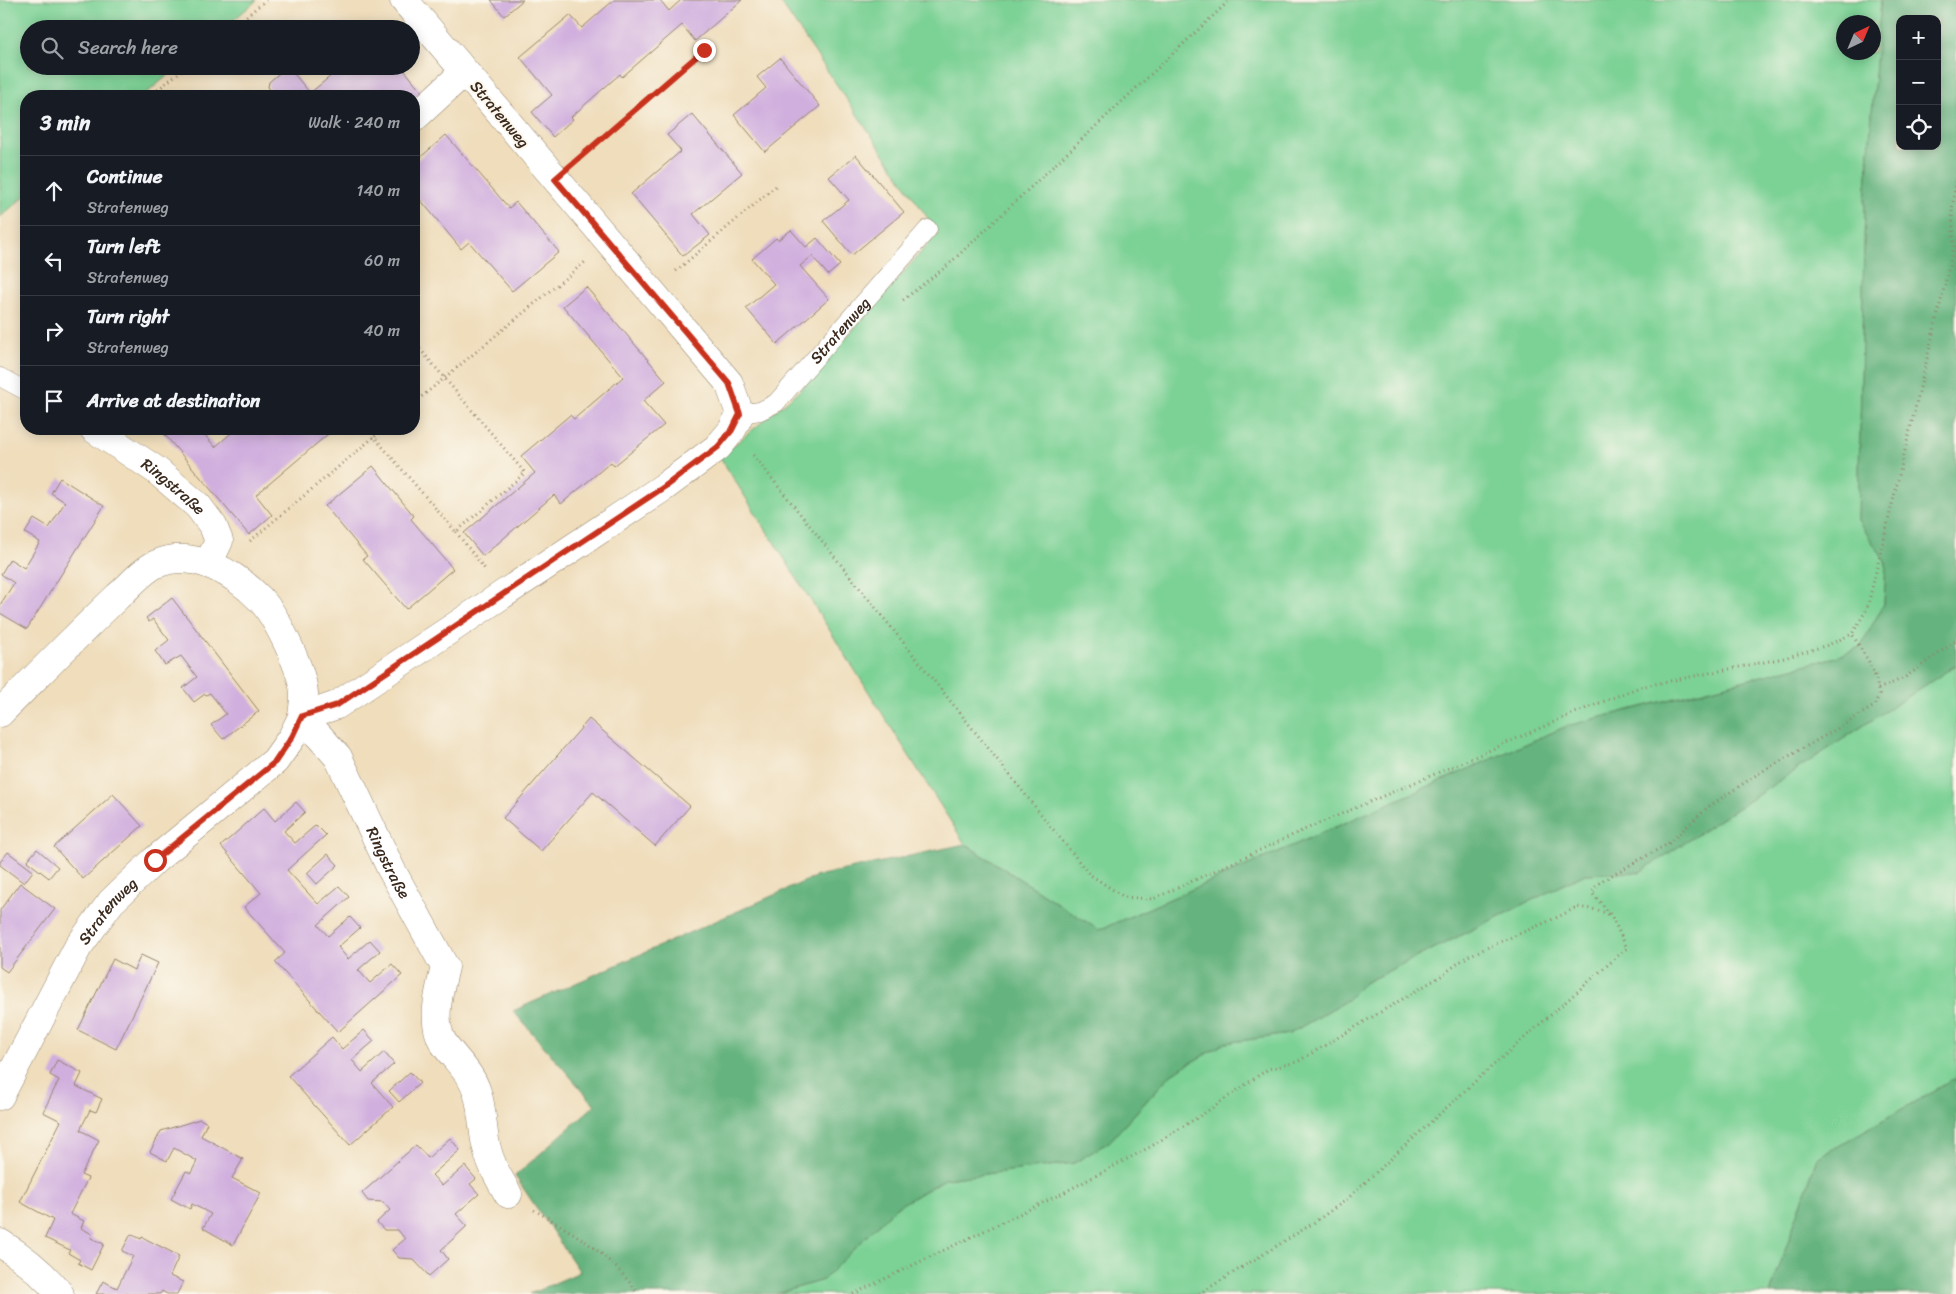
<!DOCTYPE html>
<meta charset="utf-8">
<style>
body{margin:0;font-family:Sriracha,sans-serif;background:#20242c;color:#f1f3f6}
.controls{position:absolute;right:15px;top:15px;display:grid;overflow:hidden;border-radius:10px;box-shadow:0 2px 12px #0003}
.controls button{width:45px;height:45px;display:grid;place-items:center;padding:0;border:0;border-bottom:1px solid #363941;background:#171b24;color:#f1f3f6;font:25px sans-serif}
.compass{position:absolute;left:1836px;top:15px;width:45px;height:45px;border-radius:50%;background:#171b24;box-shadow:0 2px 12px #0003;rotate:44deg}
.stop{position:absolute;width:15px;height:15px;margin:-11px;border:4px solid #c8321e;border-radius:50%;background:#fff}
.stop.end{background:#c8321e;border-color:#fff;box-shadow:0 1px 5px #0008}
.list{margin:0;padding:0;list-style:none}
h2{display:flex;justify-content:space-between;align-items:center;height:65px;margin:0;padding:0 20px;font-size:21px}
h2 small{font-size:16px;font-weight:400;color:#9ea1a6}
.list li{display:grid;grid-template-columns:32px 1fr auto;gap:15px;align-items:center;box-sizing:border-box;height:70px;padding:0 20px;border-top:1px solid #363941}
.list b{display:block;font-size:19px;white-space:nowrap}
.list p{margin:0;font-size:16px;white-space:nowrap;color:#9ea1a6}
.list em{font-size:16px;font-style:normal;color:#9ea1a6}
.icon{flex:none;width:28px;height:28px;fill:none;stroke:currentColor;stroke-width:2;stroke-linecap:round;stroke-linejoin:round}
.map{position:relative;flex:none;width:1956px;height:1294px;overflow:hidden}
.search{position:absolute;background:#171b24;box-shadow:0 2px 12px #0003;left:20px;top:20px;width:400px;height:55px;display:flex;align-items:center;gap:12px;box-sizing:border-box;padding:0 18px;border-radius:28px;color:#9ea1a6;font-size:19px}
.panel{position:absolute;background:#171b24;box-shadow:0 2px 12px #0003;left:20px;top:90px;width:400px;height:345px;border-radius:20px}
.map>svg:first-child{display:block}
.green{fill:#7cd195;stroke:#5c7e5a;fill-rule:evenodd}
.forest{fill:#65b37e;stroke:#506e4e;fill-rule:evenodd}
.building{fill:#d0aede}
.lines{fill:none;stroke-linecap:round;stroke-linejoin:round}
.service-casing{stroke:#95846c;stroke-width:19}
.minor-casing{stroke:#95846c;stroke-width:29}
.path{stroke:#95846c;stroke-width:3;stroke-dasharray:1 4;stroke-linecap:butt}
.service{stroke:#fff;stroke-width:18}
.minor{stroke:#fff;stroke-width:28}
.route{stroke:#c8321e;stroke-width:6}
.labels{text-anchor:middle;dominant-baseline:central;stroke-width:4;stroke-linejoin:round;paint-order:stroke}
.street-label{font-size:16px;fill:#3b2a1e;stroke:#fbf7ec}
</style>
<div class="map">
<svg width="1956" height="1294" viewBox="0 0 1956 1294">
<rect width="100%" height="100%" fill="#fbf7ec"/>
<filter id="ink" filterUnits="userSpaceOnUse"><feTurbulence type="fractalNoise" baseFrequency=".02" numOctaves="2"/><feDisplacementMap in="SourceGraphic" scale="10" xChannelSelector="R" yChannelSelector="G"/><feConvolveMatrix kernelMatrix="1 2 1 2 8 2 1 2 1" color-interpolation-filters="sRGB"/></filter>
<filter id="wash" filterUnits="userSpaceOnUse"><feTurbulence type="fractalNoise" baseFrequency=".0096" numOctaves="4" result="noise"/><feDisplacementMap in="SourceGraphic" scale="20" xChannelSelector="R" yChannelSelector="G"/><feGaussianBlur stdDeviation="1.12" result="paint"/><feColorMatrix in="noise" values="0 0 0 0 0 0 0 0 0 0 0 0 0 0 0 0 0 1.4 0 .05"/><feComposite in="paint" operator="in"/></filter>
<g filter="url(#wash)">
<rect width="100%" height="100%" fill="#efddbb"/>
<!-- green -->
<path class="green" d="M0,0H257L223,29H29V66H179L143,96H26V195L0,217Z
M779,0H1881L1865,201L1858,520L1886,563L1884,604L1860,647L1836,657L1567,726L1099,930L965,844L720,457L798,392L938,233ZM1844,22H1874V52H1844Z
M1956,665V1078L1817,1158L1770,1294H776L823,1280L895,1208L945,1179L1074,1163L1109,1142L1171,1074L1225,1043L1289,1034L1347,1000L1364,983L1585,874L1640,872Z"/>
<!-- forest -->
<path class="forest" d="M1881,0H1956V665L1640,872L1585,874L1364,983L1347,1000L1289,1034L1225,1043L1171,1074L1109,1142L1074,1163L945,1179L895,1208L823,1280L776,1294H530L580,1272L515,1176L595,1105L513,1011L817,876L965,844L1099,930L1567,726L1836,657L1860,647L1884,604L1886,563L1858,520L1865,201ZM1900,19H1937V146H1900Z
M1956,1078V1294H1770L1817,1158Z"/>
<g id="blocks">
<!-- building -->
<path class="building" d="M491,0H523L504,16Z
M614,0H660L669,11L681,0H742L695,41L682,25L622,77L620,74L571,117L573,119L553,137L532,112L552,95L520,57L570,15L582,28Z
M780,58L820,106L765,152L734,115L766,88L757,77Z
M343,66H401L424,94L414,103V96H275L268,87L269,82L284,69H290L310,93Z
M692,114L742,173L693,214L710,235L683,256L631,194L681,151L667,135Z
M446,135L509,208L516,202L559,252L512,291L469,242L461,249L414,192V163Z
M856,155L904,212L852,255L823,221L849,200L829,177Z
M791,230L806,247L817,238L840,265L828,275L812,256L800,266L829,299L777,344L746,308L774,284L752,259L776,238L778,240Z
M586,287L666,381L643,401L664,425L614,466L611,462L561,504L554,495L483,556L464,533L535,473L521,456L570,415L574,419L623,377L563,306Z
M160,429H200L215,447L236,429H334L256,495L272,515L249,535Z
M373,466L414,516L411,519L453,569L406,609L363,559L367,556L325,506Z
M60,478L104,506L27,629L0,613V605L14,583L1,574L10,559L24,568L40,542L25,533L34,519L49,528L65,502L51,493Z
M172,598L259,711L223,739L211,725L226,714L210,693L206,695L205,694L194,702L183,688L197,677L181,656L165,665L155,651L169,640L153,619L149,622L146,618Z
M589,719L690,806L655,846L593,792L541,851L503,818Z
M113,794L142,826L83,879L54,847Z
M296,802L305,812L284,831L295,843L316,825L326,835L287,870L318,904L339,886L349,897L318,925L328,936L350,917L360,928L338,947L348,959L370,940L380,951L358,970L370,983L392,964L402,975L338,1032L275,962L285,953L244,907L261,893L221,846L264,808L275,821Z
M37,849L58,867L49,878L27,861Z
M8,852L33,871L24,883L0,865V862Z
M328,854L338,865L317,884L307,873Z
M20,883L55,909L7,972L0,967V910Z
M141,955L158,963L116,1049L78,1030L113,959L134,970Z
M364,1030L374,1041L352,1060L362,1072L384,1052L394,1064L372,1083L393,1107L350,1145L288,1076L332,1037L342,1049Z
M57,1060L82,1073L76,1086L102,1099L96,1112L90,1110L80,1130L99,1140L81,1175L88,1178L70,1214L84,1221L81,1228L92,1234L91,1238L104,1244L91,1270L78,1263L80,1260L68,1253L70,1250L45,1238L53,1220L20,1202L61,1121L43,1112L59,1080L50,1075Z
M410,1072L420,1083L399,1102L389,1091Z
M200,1119L207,1123L201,1136L243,1159L232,1178L261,1193L233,1245L203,1228L211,1214L192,1204L190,1209L171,1199L186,1171L191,1173L197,1161L174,1148L167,1161L150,1152L161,1131Z
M450,1138L460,1150L432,1175L442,1186L465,1166L476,1179L470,1184L479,1194L456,1214L467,1226L441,1250L448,1259L429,1276L413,1259L399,1258L392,1250L405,1239L398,1230H384L377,1222L390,1210L383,1202L368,1201L362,1193L416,1145L428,1158Z
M131,1234L141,1239L142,1237L179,1256L170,1276L183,1282L177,1294H167L162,1291L160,1294H96L103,1281L117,1288L133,1256L122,1251Z"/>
</g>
</g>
<g filter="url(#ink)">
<use href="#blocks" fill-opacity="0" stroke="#95846c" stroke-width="1"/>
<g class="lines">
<!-- service casing -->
<g class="service-casing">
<g id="service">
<path d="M0,377L26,391"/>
<path id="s1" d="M740,414L760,411L776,403L928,229"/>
</g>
</g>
<!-- minor casing -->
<g class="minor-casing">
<g id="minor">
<path d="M414,118L464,72"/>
<path id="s2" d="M94,429L156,470L198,506L213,526L219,541L208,564"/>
<path id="s3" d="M0,713C39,674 78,634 118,596C130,586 144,568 159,563C194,549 236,574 260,599C276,615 303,671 304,694C304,701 303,709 302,717L338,757L391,869L445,967C440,989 430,1020 443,1042C454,1059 471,1072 477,1092C483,1110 482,1128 486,1145C490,1164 499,1178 508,1194"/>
<path id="s4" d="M0,1096L78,947L111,902L155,860L275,761L292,737L302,717L337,705L664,487L718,447L732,430L740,414L729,383L404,0"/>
<path d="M0,1243C23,1257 43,1273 60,1294"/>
</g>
</g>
<!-- path -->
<path class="path" d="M231,29L266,0
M150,96L187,66
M578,159L704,50
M676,271L776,186
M903,300L948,265L1230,0
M414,403L585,262
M383,429L374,437L456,532L525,473L414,342
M753,455L1089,874L1124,897L1153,899L1306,829L1470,759L1572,714L1640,687L1784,658L1828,645L1852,634L1867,609L1954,246L1952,210L1956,181
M456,532L485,569
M250,541L374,437
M1878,689L1904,678L1956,641
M534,1210C573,1232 613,1256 638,1294
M853,1294L1063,1193L1150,1147L1203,1114L1268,1069L1297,1062L1441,976L1468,956L1558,917L1577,907L1598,910L1611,915L1592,893L1597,885L1603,880L1668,844L1708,807L1761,772L1842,726L1874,706L1879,695L1876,678L1869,662L1852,634
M1199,1294L1312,1224L1346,1200L1481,1076L1627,948L1611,915"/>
<!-- service -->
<use href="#service" class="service"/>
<!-- minor -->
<use href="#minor" class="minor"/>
</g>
</g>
<g class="lines" filter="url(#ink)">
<!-- route -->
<path class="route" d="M155,860L275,762L292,737L302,716L337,705L664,487L718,447L732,430L740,414L729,383L555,179L704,50"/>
</g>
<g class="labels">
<!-- street labels -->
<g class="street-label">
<text transform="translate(500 114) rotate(50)">Stratenweg</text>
<text stroke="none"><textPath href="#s1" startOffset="135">Stratenweg</textPath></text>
<text stroke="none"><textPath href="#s2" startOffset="98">Ringstraße</textPath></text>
<text stroke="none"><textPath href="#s3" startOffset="632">Ringstraße</textPath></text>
<text stroke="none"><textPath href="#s4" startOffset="215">Stratenweg</textPath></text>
</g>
</g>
</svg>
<div class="controls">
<button>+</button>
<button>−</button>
<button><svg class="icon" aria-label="locate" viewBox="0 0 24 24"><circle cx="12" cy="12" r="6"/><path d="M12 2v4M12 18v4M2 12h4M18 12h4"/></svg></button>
</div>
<svg class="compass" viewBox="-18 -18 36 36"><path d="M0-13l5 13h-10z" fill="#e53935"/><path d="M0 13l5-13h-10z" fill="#9ea1a6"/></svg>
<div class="stop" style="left:155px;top:860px"></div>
<div class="stop end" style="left:704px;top:50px"></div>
<div class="search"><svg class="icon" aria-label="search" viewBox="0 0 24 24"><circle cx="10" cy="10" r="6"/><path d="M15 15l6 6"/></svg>Search here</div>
<section class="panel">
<h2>3 min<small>Walk · 240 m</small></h2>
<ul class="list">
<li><svg class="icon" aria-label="ahead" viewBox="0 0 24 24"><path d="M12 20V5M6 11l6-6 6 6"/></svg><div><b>Continue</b><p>Stratenweg</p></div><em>140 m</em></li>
<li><svg class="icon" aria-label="left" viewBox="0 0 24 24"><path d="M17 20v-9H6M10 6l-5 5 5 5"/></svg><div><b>Turn left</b><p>Stratenweg</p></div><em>60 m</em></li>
<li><svg class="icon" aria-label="right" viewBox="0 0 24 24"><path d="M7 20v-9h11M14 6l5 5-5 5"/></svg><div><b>Turn right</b><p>Stratenweg</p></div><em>40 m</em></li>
<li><svg class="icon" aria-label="arrive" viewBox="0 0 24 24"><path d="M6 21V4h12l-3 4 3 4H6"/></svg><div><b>Arrive at destination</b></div></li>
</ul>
</section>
</div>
